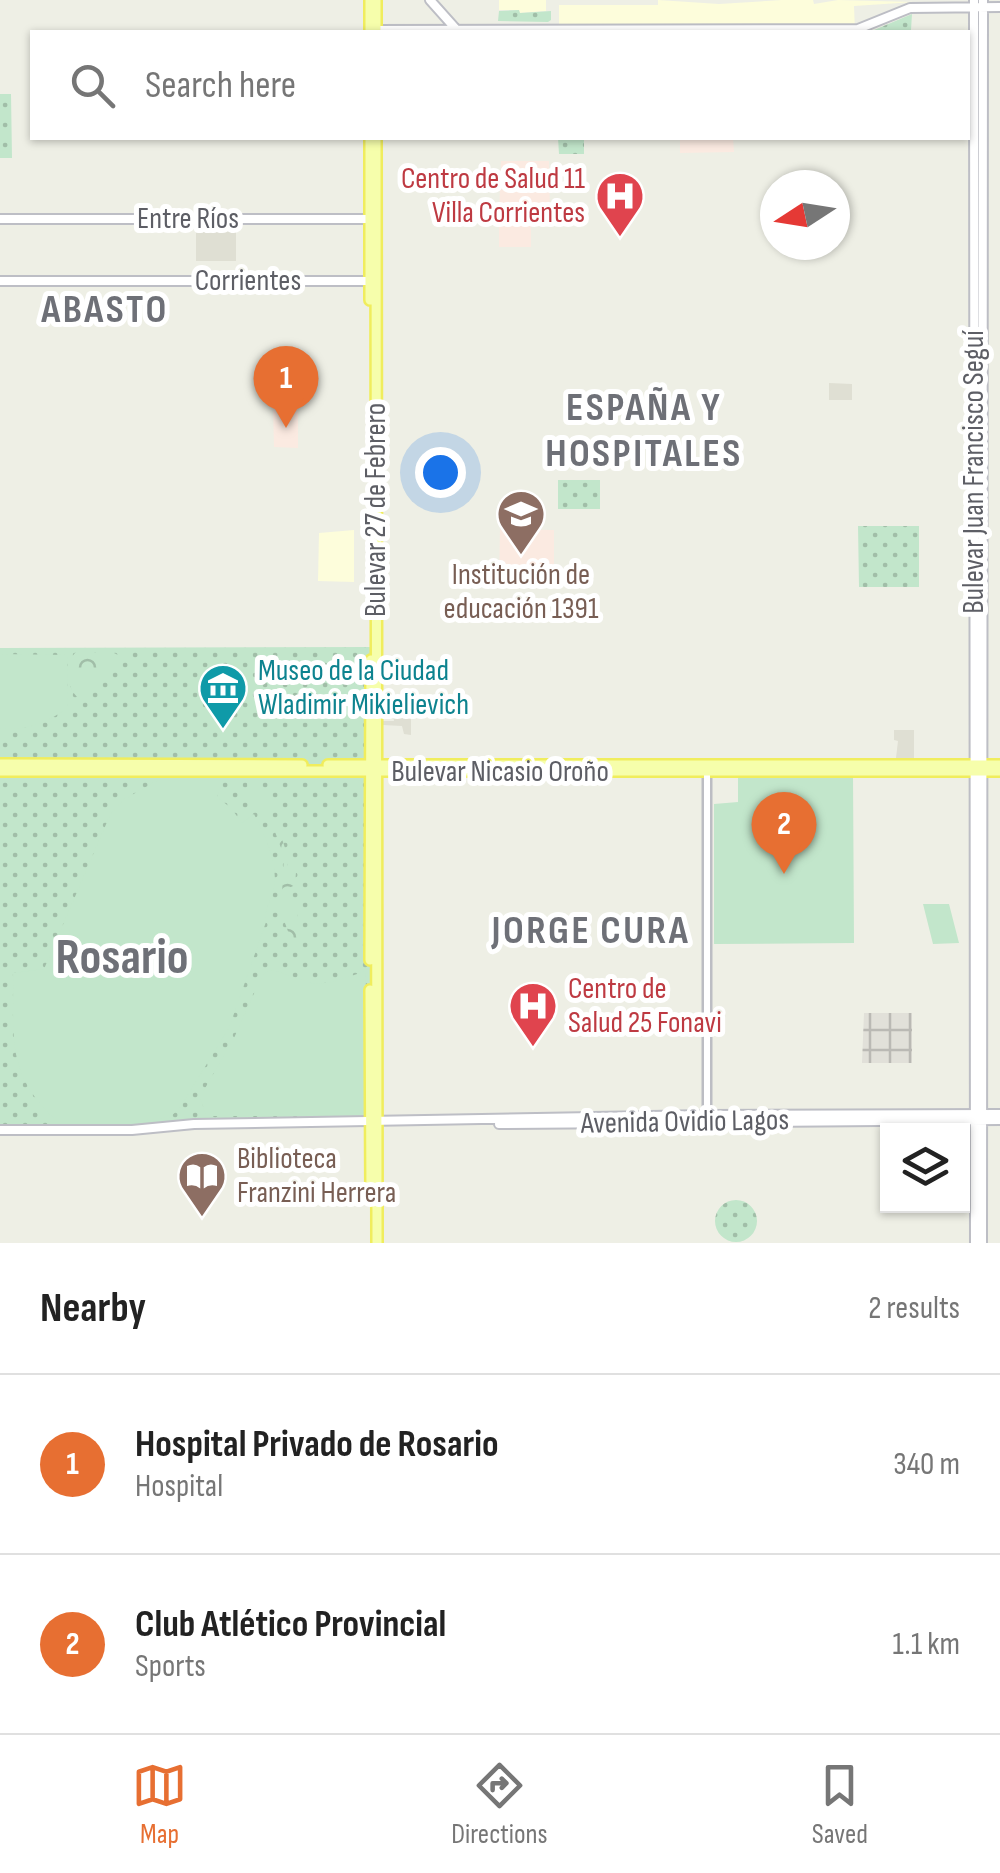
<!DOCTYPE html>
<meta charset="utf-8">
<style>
body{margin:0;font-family:"Sofia Sans Condensed",sans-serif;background:#f6f6f6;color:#222}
.controls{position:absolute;right:30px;bottom:30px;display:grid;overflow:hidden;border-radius:0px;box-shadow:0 2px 8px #0004}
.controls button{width:90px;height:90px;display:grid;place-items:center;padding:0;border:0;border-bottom:2px solid #e0e0e0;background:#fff;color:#222;font:50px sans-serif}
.compass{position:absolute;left:760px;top:170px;width:90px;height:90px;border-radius:50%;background:#fff;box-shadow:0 2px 8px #0004;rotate:258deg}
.you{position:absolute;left:440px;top:472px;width:35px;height:35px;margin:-25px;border:8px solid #fff;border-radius:50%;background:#1a73e8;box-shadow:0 0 0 15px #1a73e833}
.badge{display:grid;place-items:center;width:65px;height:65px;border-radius:50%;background:#e76f32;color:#fff;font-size:32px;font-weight:700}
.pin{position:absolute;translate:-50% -82px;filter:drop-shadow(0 2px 5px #0008)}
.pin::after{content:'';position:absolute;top:52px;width:35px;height:30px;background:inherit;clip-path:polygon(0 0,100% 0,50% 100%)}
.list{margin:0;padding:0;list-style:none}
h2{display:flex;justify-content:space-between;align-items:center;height:130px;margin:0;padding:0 40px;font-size:42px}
h2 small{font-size:32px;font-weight:400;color:#767676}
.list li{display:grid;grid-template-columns:65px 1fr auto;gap:30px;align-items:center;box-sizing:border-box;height:180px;padding:0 40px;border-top:2px solid #e0e0e0}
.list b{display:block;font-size:38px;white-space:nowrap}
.list p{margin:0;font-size:32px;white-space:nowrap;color:#767676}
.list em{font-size:32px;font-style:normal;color:#767676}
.icon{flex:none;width:55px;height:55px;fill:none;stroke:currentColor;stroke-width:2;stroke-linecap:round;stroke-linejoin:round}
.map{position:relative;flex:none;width:1000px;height:1243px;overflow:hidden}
.search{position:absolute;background:#fff;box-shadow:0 2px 8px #0004;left:30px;right:30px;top:30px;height:110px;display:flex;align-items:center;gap:25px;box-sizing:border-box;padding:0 35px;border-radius:0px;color:#767676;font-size:38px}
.sheet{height:490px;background:#fff}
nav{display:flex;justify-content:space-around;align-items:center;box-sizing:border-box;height:140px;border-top:2px solid #e0e0e0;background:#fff;font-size:28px;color:#767676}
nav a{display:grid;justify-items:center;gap:5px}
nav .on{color:#e76f32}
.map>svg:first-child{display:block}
.commercial{fill:#fdfddb}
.industrial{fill:url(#industrial-grid)}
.education{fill:#dfdfd3}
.medical{fill:#fbeae1}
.green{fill:url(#green-dots)}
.forest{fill:url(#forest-crowns)}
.pitch{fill:#c2e6cb}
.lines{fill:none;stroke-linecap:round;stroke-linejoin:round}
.tertiary-casing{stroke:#bcbdc3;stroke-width:11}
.secondary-casing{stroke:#bdbec5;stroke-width:12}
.primary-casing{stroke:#f0ed5d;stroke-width:14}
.tertiary{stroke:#fff;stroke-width:6}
.secondary{stroke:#fff;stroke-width:8}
.primary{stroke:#f6feab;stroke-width:9}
.labels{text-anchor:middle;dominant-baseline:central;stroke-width:10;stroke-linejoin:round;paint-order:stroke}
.health-label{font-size:30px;fill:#be3a42;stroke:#fff;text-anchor:end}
.street-label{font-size:30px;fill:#5d5e65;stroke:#fff}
.education-label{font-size:30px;fill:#785e54;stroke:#fff}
.culture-label{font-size:30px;fill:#0d838f;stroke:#fff;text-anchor:start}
.district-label{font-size:40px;font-weight:bold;letter-spacing:2.5px;fill:#6e7077;stroke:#fff}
.town-label{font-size:50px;font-weight:bold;fill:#6e7077;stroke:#fff}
</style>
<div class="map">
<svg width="1000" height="1243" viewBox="0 0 1000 1243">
<defs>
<pattern id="industrial-grid" width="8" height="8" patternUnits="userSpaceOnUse" patternTransform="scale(2.5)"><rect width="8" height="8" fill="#e1e0d9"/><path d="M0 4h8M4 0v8" fill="none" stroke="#bab9b4"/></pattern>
<pattern id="green-dots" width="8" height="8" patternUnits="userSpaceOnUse" patternTransform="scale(2.5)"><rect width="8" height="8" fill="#c2e6cb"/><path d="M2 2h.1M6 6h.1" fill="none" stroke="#a1bea8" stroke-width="1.8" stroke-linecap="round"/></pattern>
<pattern id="forest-crowns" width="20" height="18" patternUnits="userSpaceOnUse" patternTransform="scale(2.5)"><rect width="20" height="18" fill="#c2e6cb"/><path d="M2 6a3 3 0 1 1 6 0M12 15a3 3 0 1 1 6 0" fill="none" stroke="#a1bea8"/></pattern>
</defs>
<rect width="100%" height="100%" fill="#eeefe5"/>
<!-- commercial -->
<path class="commercial" d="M499,0H546V11L519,13V10H499Z
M658,0L719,4L782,0H813L814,4L838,0L914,2L854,6L855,32H559V5H658Z
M354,530V582L318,581L319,533Z"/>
<!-- industrial -->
<path class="industrial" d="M864,1013H912V1063H862Z"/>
<!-- education -->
<path class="education" d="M196,225H236V261H196Z
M829,383L852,384V400H829Z
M392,711H411V735L404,734L402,726L383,725V721H394Z
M894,730H914V758H896L898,741L894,740Z"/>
<!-- medical -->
<path class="medical" d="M680,138H733L734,152L680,153Z
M501,161H549L550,215L499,214Z
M499,224H531V247H499Z
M273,408H298V448L274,447Z
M500,529L554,530V583H499Z"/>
<!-- green -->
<path class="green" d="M519,10L520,13L551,11V20L548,22L498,21L499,11Z
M912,14L911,30H874Z
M0,94H11L12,158H0Z
M558,138H584V154H559Z
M558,480H600V509H558Z
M858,526H919V587H859Z
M371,647V1121L132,1130H0V648Z
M715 1221a21 21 0 1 1 42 0a21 21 0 1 1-42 0Z"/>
<!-- forest -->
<path class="forest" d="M75,653H114L122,657L111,674L80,699C68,691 67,674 69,660Z
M251,779L259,787L258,799L269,803L272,817L282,831L281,836L286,851L292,854L286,858L289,871L296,872L295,885L289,888L293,905L300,908L296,920L300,927L298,950L294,948L281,912L284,856L268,813L263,812L248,792L247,781Z"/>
<!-- pitch -->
<path class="pitch" d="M0,654L67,655L68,708C45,723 28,731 0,728Z
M853,775L854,943L714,944V804L738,802V776Z
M158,780H216L222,784L217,797L231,808L242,823L254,814C266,838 280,865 273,893C269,905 264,910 266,922L229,1028L179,1109L170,1117L147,1120V1123L142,1124L62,1125C5,1077 14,1041 13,973L44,969L110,815L123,800Z
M923,904H949L959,943L933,944Z
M273,970L314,984L333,982L366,971L364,1116H206L200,1097L234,1038L260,980L265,973Z"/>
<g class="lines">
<!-- tertiary casing -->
<g class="tertiary-casing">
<path id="tertiary" d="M707,1115V771"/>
</g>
<!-- secondary casing -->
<g class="secondary-casing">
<path id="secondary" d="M430,0L455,28
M974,0L975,1243
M374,30L858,29L910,8L1000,7
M0,219H375
M0,281H375
M499,1124L1000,1120
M0,1130H132L194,1124L707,1115L1000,1114
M982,1243L983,0"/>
</g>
<!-- primary casing -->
<g class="primary-casing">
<path id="primary" d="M370,0V32
M376,32V0
M370,138V300
M376,138L377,1243
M0,764L302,765
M328,765H1000
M0,771H1000
M370,960L371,660
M370,990L371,1195"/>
</g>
<!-- tertiary -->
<use href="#tertiary" class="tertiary"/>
<!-- secondary -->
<use href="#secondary" class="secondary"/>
<!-- primary -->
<use href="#primary" class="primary"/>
</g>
<!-- icons -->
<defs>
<g id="hospital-pin" transform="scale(2.5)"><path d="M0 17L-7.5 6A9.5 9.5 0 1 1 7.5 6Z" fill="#e0444e" stroke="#fff"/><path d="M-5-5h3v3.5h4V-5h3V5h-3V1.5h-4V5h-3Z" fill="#fff"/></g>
<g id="university-pin" transform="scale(2.5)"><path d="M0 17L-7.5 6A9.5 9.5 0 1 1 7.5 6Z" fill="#8d6e63" stroke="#fff"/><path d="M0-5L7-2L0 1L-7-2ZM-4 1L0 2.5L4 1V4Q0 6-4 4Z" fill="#fff"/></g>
<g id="museum-pin" transform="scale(2.5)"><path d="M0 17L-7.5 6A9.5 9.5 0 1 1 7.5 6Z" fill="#0f9aa8" stroke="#fff"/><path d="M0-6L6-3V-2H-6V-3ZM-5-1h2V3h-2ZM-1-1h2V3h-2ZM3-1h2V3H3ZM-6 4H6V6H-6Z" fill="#fff"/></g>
<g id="library-pin" transform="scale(2.5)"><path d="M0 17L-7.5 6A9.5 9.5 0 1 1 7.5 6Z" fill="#8d6e63" stroke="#fff"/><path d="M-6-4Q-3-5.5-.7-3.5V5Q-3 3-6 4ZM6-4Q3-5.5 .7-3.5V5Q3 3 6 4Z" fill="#fff"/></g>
</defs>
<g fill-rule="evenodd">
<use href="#hospital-pin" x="620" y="196"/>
<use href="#university-pin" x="521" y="514"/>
<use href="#museum-pin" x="223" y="688"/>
<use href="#hospital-pin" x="533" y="1006"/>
<use href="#library-pin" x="202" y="1176"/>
</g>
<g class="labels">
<!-- health labels -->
<g class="health-label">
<text x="585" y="179">Centro de Salud 11<tspan x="585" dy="34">Villa Corrientes</tspan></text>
<text x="568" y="989" text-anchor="start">Centro de<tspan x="568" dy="34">Salud 25 Fonavi</tspan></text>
</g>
<!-- street labels -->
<g class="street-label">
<text x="188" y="219">Entre Ríos</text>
<text x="248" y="281">Corrientes</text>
<text transform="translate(974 472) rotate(-90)">Bulevar Juan Francisco Seguí</text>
<text transform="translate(376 510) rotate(-90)">Bulevar 27 de Febrero</text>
<text x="500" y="772">Bulevar Nicasio Oroño</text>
<text transform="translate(685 1122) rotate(-1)">Avenida Ovidio Lagos</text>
</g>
<!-- education labels -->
<g class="education-label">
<text x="521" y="575">Institución de<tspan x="521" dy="34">educación 1391</tspan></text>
<text x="237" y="1159" text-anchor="start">Biblioteca<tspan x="237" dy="34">Franzini Herrera</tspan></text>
</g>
<!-- culture labels -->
<g class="culture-label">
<text x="258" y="671">Museo de la Ciudad<tspan x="258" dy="34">Wladimir Mikielievich</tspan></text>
</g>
<!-- district labels -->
<g class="district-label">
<text x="105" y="310">ABASTO</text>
<text x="644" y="408">ESPAÑA Y<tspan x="644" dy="46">HOSPITALES</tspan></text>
<text x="591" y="931">JORGE CURA</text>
</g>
<!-- town labels -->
<g class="town-label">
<text x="122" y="958">Rosario</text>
</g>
</g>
</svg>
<div class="controls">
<button><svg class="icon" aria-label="layers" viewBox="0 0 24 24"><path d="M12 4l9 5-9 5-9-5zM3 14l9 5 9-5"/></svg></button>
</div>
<svg class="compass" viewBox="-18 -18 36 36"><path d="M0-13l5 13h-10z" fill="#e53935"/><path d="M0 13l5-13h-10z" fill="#767676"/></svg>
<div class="you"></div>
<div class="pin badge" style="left:286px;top:428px">1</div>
<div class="pin badge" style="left:784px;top:874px">2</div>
<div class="search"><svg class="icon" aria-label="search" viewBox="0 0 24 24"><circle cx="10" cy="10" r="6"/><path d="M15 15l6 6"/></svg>Search here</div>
</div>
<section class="sheet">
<h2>Nearby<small>2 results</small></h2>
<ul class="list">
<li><span class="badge">1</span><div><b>Hospital Privado de Rosario</b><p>Hospital</p></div><em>340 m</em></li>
<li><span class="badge">2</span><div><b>Club Atlético Provincial</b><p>Sports</p></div><em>1.1 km</em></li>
</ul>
</section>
<nav>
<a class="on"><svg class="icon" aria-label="map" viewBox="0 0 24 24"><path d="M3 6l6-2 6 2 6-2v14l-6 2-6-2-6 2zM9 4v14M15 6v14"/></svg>Map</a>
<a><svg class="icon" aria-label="directions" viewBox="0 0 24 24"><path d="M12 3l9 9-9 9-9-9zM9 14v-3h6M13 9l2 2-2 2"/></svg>Directions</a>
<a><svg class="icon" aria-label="saved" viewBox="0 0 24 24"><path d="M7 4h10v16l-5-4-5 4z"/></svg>Saved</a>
</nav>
